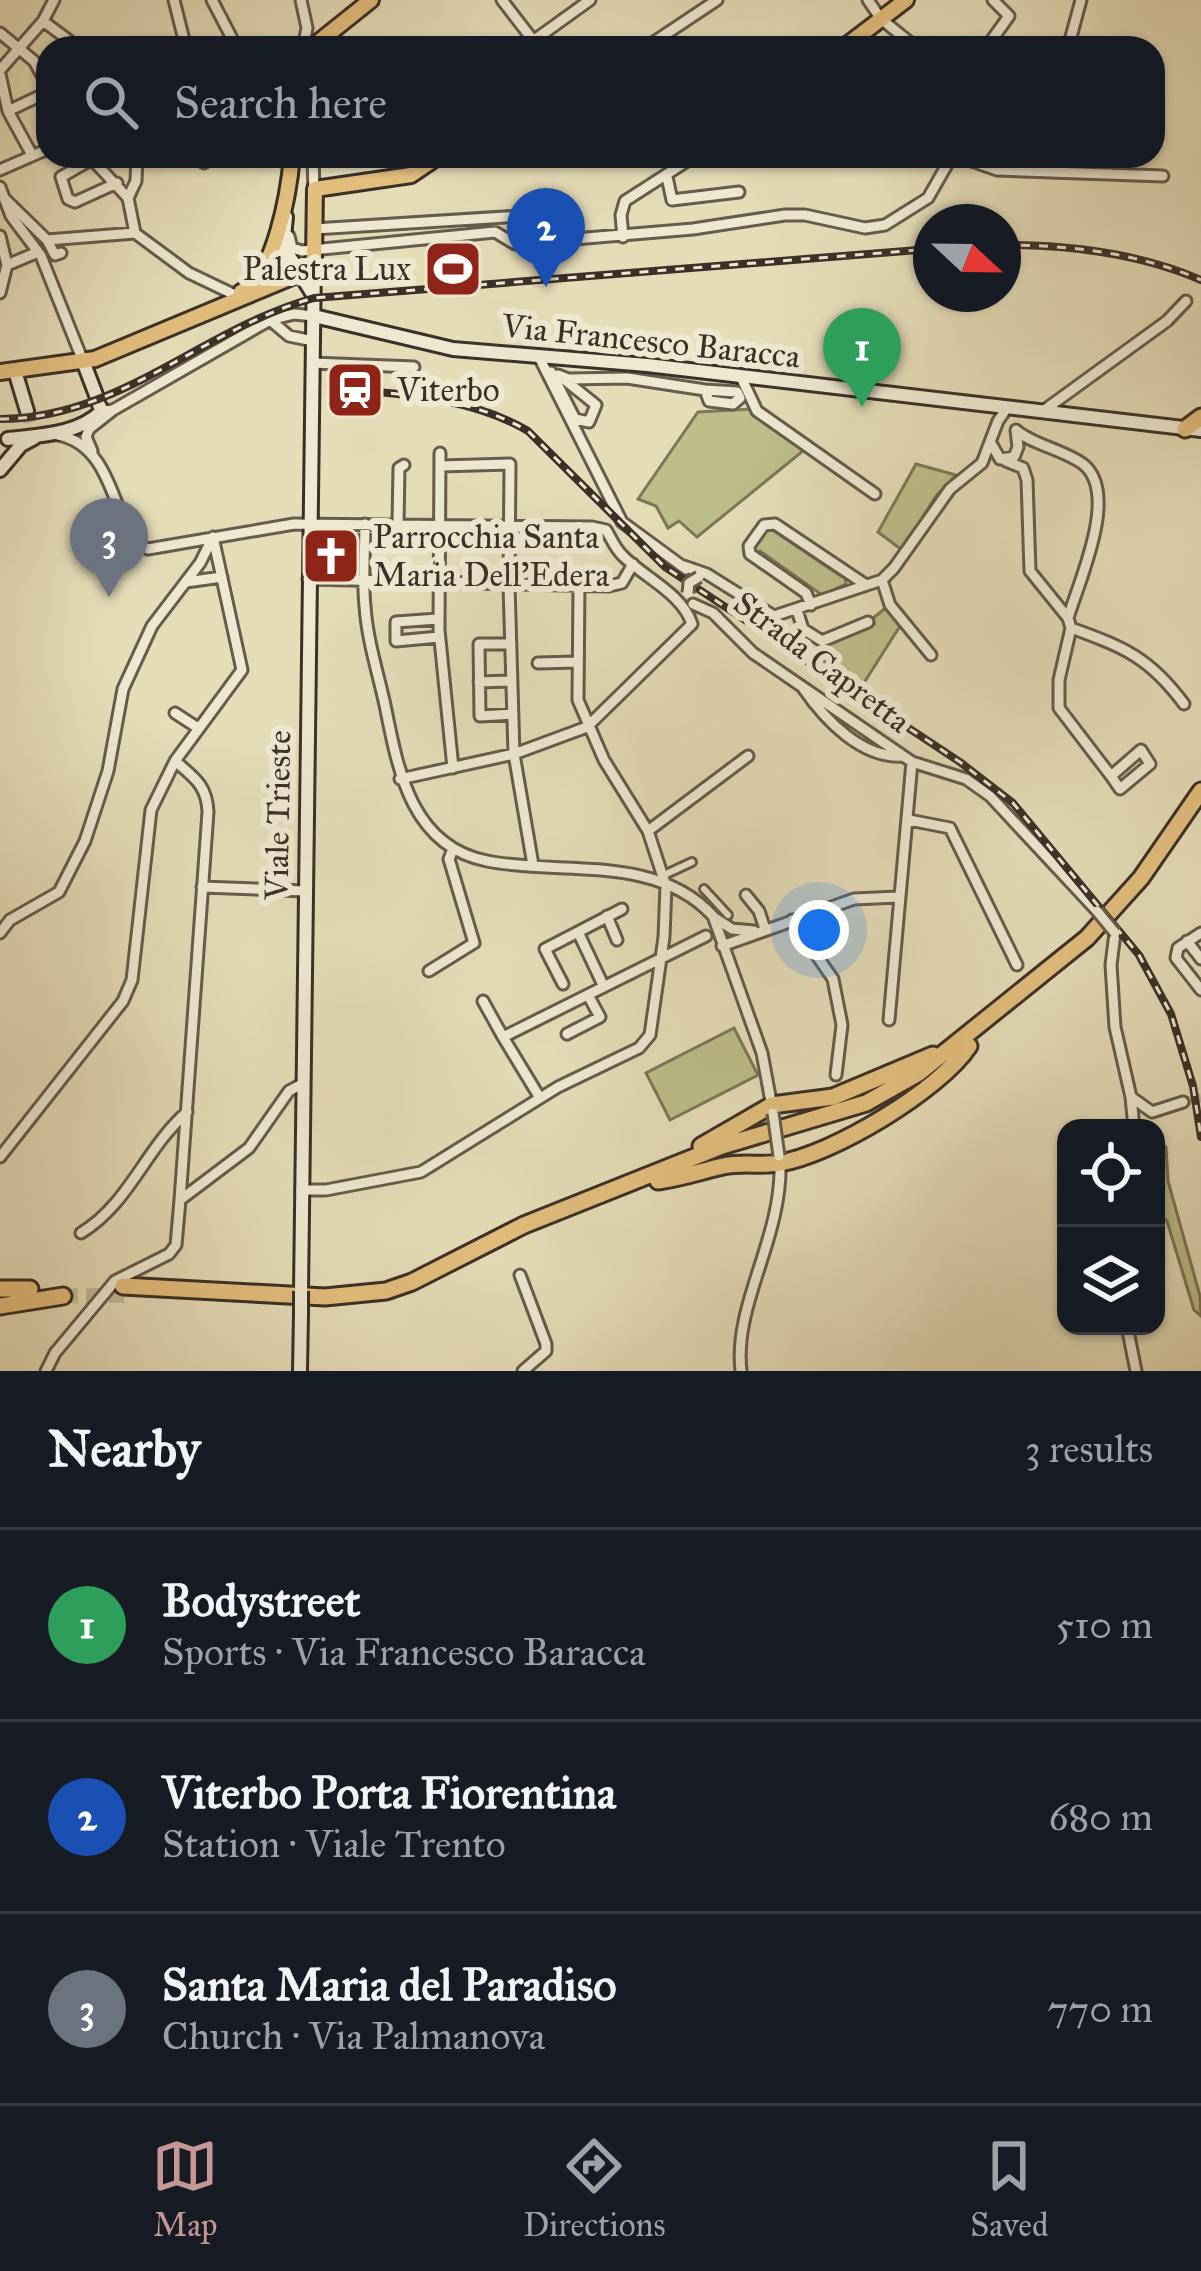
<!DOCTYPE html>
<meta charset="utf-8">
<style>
body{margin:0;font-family:"IM FELL Great Primer",serif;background:#242831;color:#f1f3f6}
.controls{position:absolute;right:36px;bottom:36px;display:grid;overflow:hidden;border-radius:24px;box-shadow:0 3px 9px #0004}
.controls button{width:108px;height:108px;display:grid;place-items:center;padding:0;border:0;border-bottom:3px solid #363941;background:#171b24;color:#f1f3f6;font:60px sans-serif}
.compass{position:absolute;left:913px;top:204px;width:108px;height:108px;border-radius:50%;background:#171b24;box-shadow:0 3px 9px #0004;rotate:112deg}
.you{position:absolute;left:819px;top:930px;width:42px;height:42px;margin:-30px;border:9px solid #fff;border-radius:50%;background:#1a73e8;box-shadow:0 0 0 18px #1a73e833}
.badge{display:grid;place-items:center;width:78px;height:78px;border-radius:50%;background:#c59692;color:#fff;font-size:39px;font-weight:700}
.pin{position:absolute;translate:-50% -99px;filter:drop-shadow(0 3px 6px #0008)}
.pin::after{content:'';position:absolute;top:63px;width:42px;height:36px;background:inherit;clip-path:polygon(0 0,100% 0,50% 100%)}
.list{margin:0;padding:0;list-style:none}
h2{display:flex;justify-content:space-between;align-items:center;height:156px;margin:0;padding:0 48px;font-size:51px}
h2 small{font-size:39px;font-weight:400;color:#9ea1a6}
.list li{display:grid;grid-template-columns:78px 1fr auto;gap:36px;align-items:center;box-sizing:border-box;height:192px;padding:0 48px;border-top:3px solid #363941}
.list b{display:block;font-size:45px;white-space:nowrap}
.list p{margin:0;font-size:39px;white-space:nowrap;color:#9ea1a6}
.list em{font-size:39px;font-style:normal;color:#9ea1a6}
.icon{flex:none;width:66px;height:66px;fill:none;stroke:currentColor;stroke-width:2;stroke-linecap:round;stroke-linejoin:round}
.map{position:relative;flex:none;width:1201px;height:1371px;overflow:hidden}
.search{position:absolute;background:#171b24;box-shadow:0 3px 9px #0004;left:36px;right:36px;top:36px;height:132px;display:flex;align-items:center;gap:30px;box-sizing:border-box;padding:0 42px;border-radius:36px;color:#9ea1a6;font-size:45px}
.sheet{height:732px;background:#171b24}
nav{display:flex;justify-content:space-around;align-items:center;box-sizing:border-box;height:168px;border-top:3px solid #363941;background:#171b24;font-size:33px;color:#9ea1a6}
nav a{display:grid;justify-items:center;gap:6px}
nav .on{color:#c59692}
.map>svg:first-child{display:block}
.green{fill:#bdbe89;stroke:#7c7758;stroke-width:3}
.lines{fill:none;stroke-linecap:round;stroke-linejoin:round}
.minor-tunnel{stroke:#c3ba9b;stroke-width:9;stroke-dasharray:9 4.5;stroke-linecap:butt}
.secondary-tunnel{stroke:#c3ba9b;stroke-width:12;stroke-dasharray:12 6;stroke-linecap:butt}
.trunk-tunnel{stroke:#c3ba9b;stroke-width:15;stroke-dasharray:15 8;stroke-linecap:butt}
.pedestrian-casing{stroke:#665b4c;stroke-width:12}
.minor-casing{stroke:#665b4c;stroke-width:15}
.secondary-casing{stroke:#3b3028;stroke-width:18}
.primary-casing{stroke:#3b3028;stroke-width:20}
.trunk-casing{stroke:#3b3028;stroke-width:21}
.pedestrian{stroke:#eee8d1;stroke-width:6}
.minor{stroke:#eee8d1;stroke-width:9}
.secondary{stroke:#eee8d1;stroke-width:12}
.primary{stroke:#e2be7c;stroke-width:14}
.trunk{stroke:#e2be7c;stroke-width:15}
.rail-casing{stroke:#3b3028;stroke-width:8}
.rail{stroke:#eee8d1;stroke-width:3;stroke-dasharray:9;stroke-linecap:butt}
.minor-bridge-casing{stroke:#665b4c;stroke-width:15;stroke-linecap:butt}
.secondary-bridge-casing{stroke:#3b3028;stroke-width:18;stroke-linecap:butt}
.minor-bridge{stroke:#eee8d1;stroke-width:9}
.secondary-bridge{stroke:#eee8d1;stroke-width:12}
.labels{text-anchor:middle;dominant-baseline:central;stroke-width:12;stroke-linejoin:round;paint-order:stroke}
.poi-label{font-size:33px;fill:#3b3028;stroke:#eee8d1;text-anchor:start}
.street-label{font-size:33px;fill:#3b3028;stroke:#eee8d1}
</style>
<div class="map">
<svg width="1201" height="1371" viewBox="0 0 1201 1371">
<rect width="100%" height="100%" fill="#e5dcb8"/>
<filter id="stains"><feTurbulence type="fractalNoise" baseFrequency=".00167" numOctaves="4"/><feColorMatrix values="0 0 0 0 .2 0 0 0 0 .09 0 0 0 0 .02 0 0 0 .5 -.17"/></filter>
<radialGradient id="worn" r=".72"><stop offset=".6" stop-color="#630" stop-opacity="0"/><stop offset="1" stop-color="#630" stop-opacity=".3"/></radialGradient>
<!-- green -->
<path class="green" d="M752,409L795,438L803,451L697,537L679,521L668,528L656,506L638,499L698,412Z
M916,464L956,475L936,496L902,550L878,532Z
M768,527L841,576L845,574L846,584L822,595L760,551L757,554L753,545Z
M887,607L900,626L862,686L816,656L822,655L832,640L874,624L873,618Z
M734,1028L758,1075L670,1120L646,1073Z
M1156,1139L1166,1147L1168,1181L1200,1296L1201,1316L1194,1310L1167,1221L1156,1213Z"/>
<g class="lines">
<!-- minor-tunnel -->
<path class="minor-tunnel" d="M1183,1102L1201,1098"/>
<!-- secondary-tunnel -->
<path class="secondary-tunnel" d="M27,411L30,424"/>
<!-- trunk-tunnel -->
<path class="trunk-tunnel" d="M63,1296L125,1295"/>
<!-- pedestrian casing -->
<g class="pedestrian-casing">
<path id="pedestrian" d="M664,875L692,862
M704,889L728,915"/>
</g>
<!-- minor casing -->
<g class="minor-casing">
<path id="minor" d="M174,0L186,48
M212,0L237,48
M301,0L307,28L303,48
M502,0L539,48
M868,0L881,19L917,48
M43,21L71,42
M0,33L34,61L48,86
M533,41L590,0
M645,48L717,0
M986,48L1009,16L993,0
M1068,48L1081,0
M0,70L43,21L54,0
M0,74L8,111L32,155
M8,111L48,92
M89,156L128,198L135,233L189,273L235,295
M193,156L204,163L208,156
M313,156L314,193
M957,156L997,170L1163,176
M92,159L61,177L68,199L75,202L117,183
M0,170L48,149
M667,177L672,200L739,192
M0,187L11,216L41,256L83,361
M128,198L136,181L137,156
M5,199L47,240L55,255L61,253
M314,229L536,215L548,229
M0,236L7,265L38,252
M289,236L292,248L302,251L495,232L515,244L693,229L785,215H805L865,228L885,225L928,198L952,156
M623,237L621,215L625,201L695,156
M47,240L135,233
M0,293L7,265
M270,320L289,336L313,341
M539,357L622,522L686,569
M312,363L414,367
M551,372L575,419L589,422L596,405L565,380
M558,375L568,379L627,378L705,390L709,401L733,404L740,398L737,392L705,390
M741,377L757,411L875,494
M102,411L113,410L270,320L294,314L314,316
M1043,411L1167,321L1186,301
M1016,430C1031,444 1064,450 1083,464C1120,493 1079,581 1068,618
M58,435C105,444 112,498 130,536L136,544L148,549L294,524L592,527L606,530C611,538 615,548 622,555C643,577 682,593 692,624
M992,445L1000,459L1014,457L1018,447L1016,430
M92,451L86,437L89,429L113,410
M440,453L439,630L453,768
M1006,461L1023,468L1027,480L1030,571L1068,618L1071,628L1059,680V708L1111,776L1141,750L1150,764L1120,789L1111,776
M440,466L510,464L509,585L514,754L533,865
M365,524C365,551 362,579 365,606C367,639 378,673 385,705C398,770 411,846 487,861C561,876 655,853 713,916L762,1053L772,1107
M398,524L399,468L404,465
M684,566L707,574L774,616L882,580L894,568L950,489L982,463L998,421L1007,408
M308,579L609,586L622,583L633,564
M882,580L890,605L931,655
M186,582L222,577
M693,604L713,613L753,653L912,762L966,779L990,796L1097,911
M811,605L806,593L750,554L749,546L764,525L775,524L866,585
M797,610L803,629L822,641L868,622
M438,619L396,622V641L439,637
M1071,628C1124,647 1150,658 1184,704
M511,644H479L480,716L513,714
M538,663L577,662
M479,682L512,681
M803,688C825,720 862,759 903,756
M175,713L198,728
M400,779L514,754L587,727L692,624
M909,820L950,828L1017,965
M648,831L748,756
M202,887L305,891
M746,895L759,911L765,929
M607,916L617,940
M715,918L732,929L754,931
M792,920L833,979L842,1025L836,1075
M0,933L10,920L59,892L85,841L108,771L123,689L152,626L200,563L213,537
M1115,933L1111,965L1115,1027L1131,1097L1152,1112L1183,1102
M1201,933L1178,948L1176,958L1201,990
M1187,941L1201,959
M722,946L854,899L898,897
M429,971L474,943L449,859L453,849
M563,984L545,949L578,932
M604,987L578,932L622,909
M483,1001L503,1037
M889,1020L912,762
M567,1034L600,1017L588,995
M1131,1097L1134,1128
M540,1098L503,1037L706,936
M0,1157L123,1001L132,980L151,810L175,761
M301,1190H326L421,1172L558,1087L639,1048L650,1035L664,937L666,886L648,831L604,760L578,700L579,585
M180,1200L208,812C207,786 195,778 175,761L242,670L213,537
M81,1233C129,1204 145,1149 187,1112
M520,1275L546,1344V1351L523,1371
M1127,1326L1136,1371
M46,1371L55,1353L115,1281L169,1254L176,1245L180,1200L249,1148L289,1091L302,1084
M741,1371C733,1304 783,1238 780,1161"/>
</g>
<!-- secondary casing -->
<g class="secondary-casing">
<path id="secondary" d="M286,217L283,246L314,296
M314,316L453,349L647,365L1201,430
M83,361L96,395
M15,371L27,411
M8,439C40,435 77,435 102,411L99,405
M0,470L21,445L34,438
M301,1291L314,260
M300,1371L301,1313"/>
</g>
<!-- primary casing -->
<g class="primary-casing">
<path id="primary" d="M311,48L371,0
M843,48L906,0
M241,292C275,277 289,191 292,156
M0,372L95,359L299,274L314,260L315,189L411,175L439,156"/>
</g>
<!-- trunk casing -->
<g class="trunk-casing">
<path id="trunk" d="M1185,429L1201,417
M701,1146L772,1105L833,1097L933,1055
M658,1181C681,1178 701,1171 723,1166C741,1162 761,1166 779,1163C832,1155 940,1090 969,1046
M123,1286L325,1297L386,1291L412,1282L524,1225L722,1146L866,1103L919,1073L1087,938L1141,878L1201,791
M0,1289H30
M0,1306L63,1296"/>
</g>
<!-- pedestrian -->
<use href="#pedestrian" class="pedestrian"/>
<!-- minor -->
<use href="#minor" class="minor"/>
<!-- secondary -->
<use href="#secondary" class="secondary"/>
<!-- primary -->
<use href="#primary" class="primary"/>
<!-- trunk -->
<use href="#trunk" class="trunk"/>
<!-- rail casing -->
<g class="rail-casing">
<path id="rail" d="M1003,245C1070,245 1139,253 1201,280
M355,390C415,395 475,400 528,431L665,567L960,762L1013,803L1139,955L1171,1014L1193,1086L1201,1137
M0,419C120,419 204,328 314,298L931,249"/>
</g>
<!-- rail -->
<use href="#rail" class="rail"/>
<!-- minor-bridge casing -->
<g class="minor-bridge-casing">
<path id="minor-bridge" d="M688,593L689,583L699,577
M1097,911L1115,933
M773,1113L779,1156"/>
</g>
<!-- secondary-bridge casing -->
<g class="secondary-bridge-casing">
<path id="secondary-bridge" d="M301,1291V1313"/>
</g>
<!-- minor-bridge -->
<use href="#minor-bridge" class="minor-bridge"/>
<!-- secondary-bridge -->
<use href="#secondary-bridge" class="secondary-bridge"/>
</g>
<!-- icons -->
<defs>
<g id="stadium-square" transform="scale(3)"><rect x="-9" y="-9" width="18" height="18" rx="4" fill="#8f2418" stroke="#eee8d1"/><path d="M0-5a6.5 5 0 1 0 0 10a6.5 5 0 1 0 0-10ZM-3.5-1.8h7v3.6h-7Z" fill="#fff"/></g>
<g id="station-square" transform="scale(3)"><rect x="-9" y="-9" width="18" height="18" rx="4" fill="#8f2418" stroke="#eee8d1"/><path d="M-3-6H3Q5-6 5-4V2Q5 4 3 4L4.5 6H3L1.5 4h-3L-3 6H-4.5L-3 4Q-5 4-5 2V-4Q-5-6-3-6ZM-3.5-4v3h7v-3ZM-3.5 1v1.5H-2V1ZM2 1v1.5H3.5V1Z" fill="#fff"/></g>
<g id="church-square" transform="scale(3)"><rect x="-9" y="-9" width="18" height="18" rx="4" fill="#8f2418" stroke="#eee8d1"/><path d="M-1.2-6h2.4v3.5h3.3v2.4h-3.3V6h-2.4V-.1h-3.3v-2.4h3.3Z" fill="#fff"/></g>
</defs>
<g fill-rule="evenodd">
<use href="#stadium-square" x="453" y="269"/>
<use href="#station-square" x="355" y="390"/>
<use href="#church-square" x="331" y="556"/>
</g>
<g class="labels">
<!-- poi labels -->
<g class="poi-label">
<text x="411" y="269" text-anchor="end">Palestra Lux</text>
<text x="397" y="390">Viterbo</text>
<text x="373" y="537">Parrocchia Santa<tspan x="373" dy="38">Maria Dell'Edera</tspan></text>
</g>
<!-- street labels -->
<g class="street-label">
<text transform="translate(651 341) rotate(6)">Via Francesco Baracca</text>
<text transform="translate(822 662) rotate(37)">Strada Capretta</text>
<text transform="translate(278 815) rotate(-89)">Viale Trieste</text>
</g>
</g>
<rect width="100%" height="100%" filter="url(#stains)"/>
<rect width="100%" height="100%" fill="url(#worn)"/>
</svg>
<div class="controls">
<button><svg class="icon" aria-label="locate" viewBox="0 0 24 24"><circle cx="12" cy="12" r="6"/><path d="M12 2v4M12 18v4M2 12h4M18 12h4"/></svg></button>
<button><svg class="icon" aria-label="layers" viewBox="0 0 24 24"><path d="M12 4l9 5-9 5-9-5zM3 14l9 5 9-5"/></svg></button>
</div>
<svg class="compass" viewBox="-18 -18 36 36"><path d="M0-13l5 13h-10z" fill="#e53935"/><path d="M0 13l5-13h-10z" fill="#9ea1a6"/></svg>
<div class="you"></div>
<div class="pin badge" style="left:862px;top:407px;background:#2e9e5b">1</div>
<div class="pin badge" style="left:546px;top:287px;background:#1a4fb4">2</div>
<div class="pin badge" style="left:109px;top:597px;background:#6b7280">3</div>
<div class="search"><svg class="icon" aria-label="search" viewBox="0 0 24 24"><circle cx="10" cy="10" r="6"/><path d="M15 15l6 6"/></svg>Search here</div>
</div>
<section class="sheet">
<h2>Nearby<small>3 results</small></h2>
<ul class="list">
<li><span class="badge" style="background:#2e9e5b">1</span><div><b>Bodystreet</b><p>Sports · Via Francesco Baracca</p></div><em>510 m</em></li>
<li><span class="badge" style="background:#1a4fb4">2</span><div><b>Viterbo Porta Fiorentina</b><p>Station · Viale Trento</p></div><em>680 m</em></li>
<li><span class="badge" style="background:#6b7280">3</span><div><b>Santa Maria del Paradiso</b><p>Church · Via Palmanova</p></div><em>770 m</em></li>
</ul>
</section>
<nav>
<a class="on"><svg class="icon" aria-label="map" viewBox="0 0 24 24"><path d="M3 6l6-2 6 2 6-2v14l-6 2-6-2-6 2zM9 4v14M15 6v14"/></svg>Map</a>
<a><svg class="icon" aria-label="directions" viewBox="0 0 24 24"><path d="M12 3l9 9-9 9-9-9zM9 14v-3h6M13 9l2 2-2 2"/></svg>Directions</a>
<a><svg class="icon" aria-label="saved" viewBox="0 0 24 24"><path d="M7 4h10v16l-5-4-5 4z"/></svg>Saved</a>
</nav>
